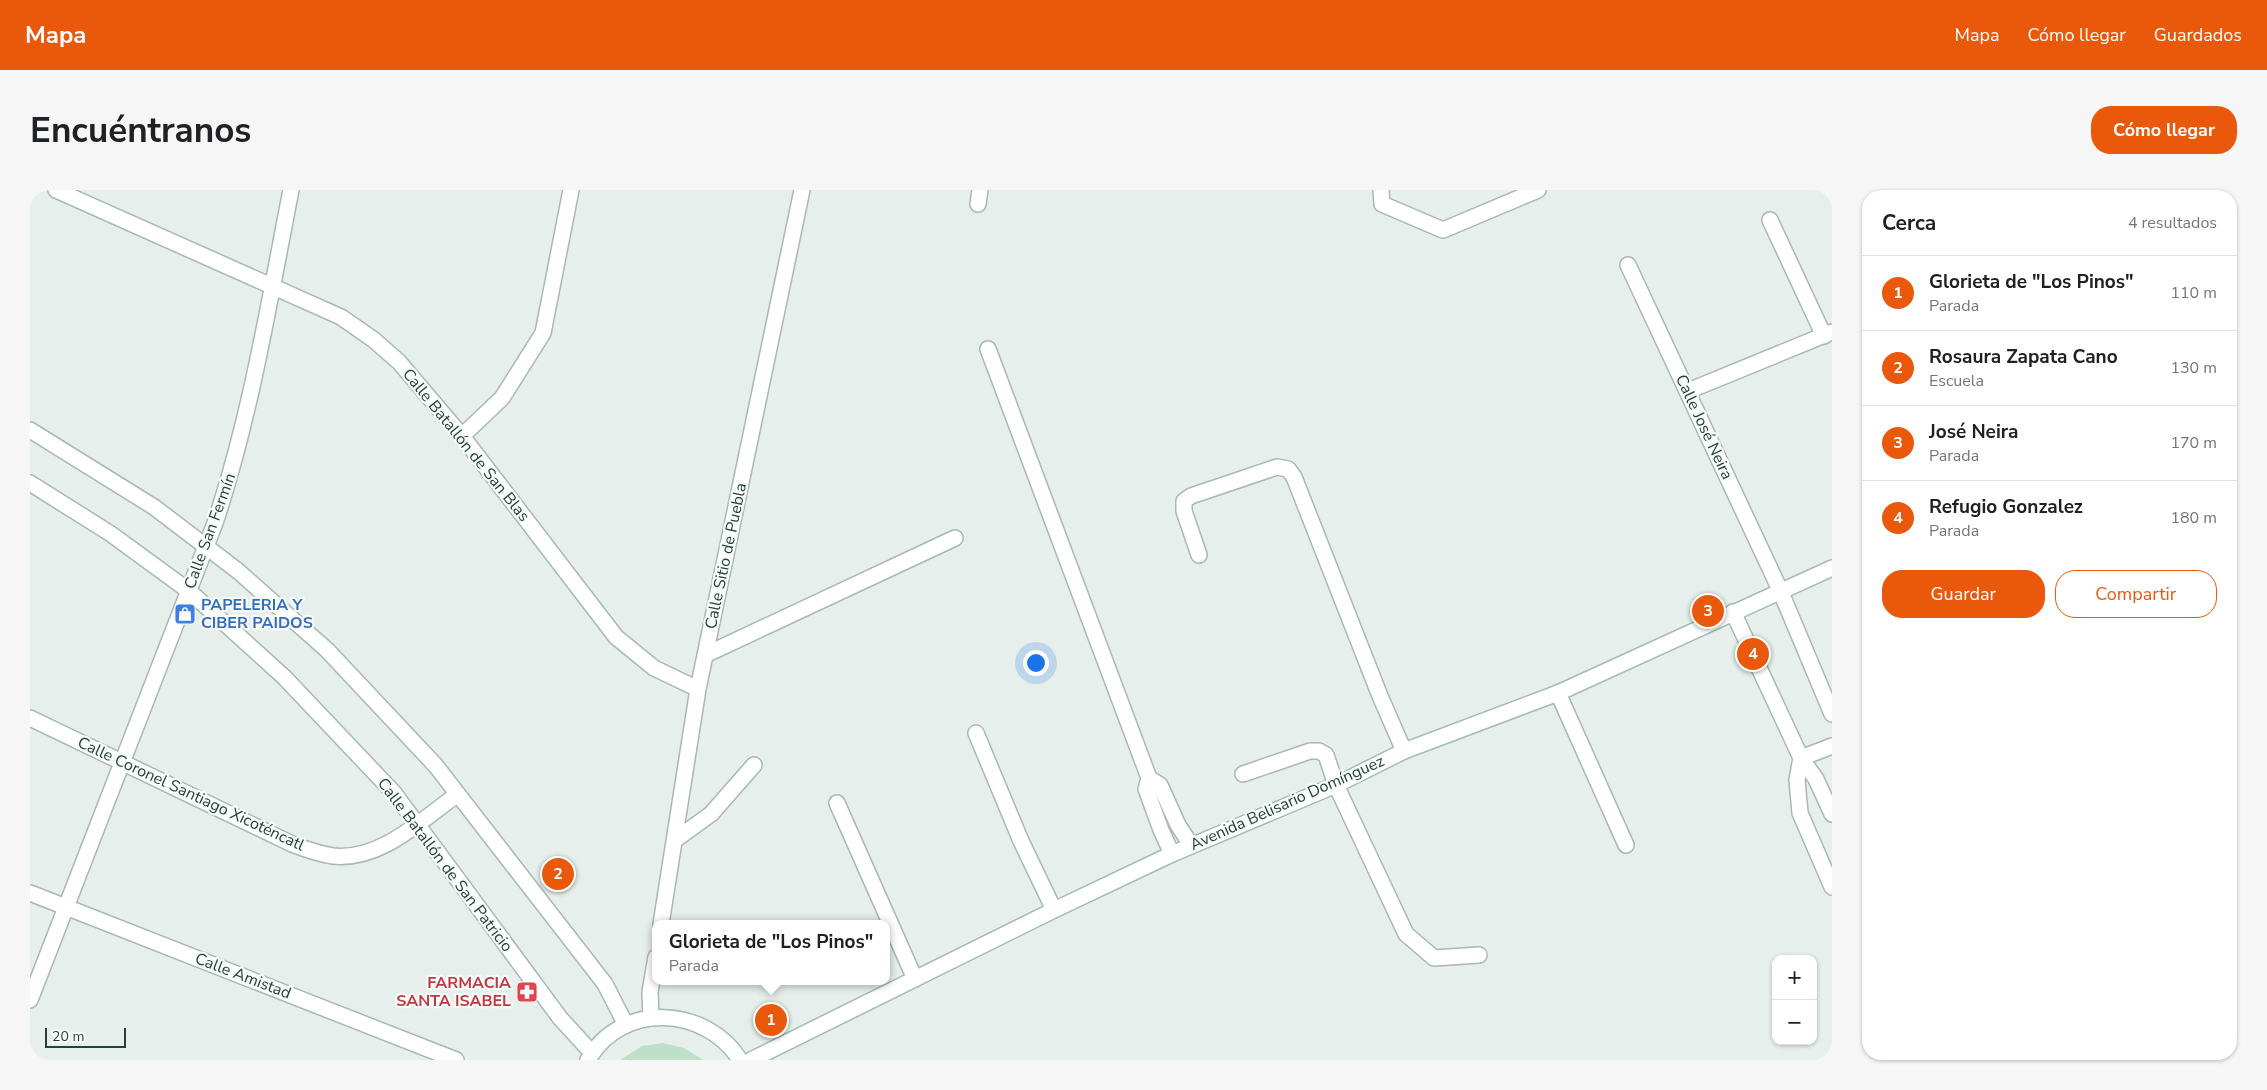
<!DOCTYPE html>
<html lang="es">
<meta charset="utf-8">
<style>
body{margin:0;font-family:"Nunito Sans",sans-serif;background:#f6f6f6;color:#202124}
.controls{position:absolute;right:15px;bottom:15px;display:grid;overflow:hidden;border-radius:10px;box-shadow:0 1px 4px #0004}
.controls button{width:45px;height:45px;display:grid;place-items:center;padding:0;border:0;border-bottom:1px solid #e0e0e0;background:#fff;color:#202124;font:25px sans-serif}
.scale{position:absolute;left:15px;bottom:12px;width:81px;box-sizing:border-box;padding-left:5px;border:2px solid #24423a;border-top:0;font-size:14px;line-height:18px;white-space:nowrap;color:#24423a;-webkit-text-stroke:4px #f7fbf9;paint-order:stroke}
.you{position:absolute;left:1005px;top:472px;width:18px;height:18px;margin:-12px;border:4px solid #fff;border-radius:50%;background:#1a73e8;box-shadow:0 0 0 8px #1a73e833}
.badge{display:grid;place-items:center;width:32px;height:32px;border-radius:50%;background:#ea580c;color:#fff;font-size:16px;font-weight:700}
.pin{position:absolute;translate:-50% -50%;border:2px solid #fff;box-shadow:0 1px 5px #0006}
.popup{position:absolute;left:622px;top:730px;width:238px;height:65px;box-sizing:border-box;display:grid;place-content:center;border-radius:10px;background:#fff;filter:drop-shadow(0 1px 4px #0005);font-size:16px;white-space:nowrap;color:#757577}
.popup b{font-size:19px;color:#202124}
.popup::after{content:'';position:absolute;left:50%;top:100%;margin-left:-10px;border:10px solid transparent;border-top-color:#fff}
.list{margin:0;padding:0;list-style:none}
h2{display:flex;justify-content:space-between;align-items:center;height:65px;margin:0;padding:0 20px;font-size:21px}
h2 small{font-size:16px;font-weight:400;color:#757577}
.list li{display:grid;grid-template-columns:32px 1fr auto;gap:15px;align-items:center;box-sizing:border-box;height:75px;padding:0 20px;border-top:1px solid #e0e0e0}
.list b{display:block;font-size:19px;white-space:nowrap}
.list p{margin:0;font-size:16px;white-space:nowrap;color:#757577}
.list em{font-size:16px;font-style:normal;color:#757577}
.actions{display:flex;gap:10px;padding:15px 20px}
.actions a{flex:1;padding:11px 0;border:1px solid #ea580c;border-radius:20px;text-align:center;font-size:18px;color:#ea580c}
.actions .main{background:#ea580c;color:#fff}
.map{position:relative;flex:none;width:1802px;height:870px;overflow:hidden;border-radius:20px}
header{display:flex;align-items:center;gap:30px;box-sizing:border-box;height:70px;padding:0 25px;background:#ea580c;color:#fff}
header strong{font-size:24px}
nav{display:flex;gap:28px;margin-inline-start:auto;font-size:18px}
.intro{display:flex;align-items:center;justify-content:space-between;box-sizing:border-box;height:120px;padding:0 30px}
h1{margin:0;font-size:35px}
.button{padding:12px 22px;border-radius:20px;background:#ea580c;color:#fff;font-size:18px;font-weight:700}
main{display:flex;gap:30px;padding:0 30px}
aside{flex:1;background:#fff;border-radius:20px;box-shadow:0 1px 4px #0004}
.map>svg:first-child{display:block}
.green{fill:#bfe0c8}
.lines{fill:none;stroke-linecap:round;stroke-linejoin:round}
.lane-casing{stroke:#a8b8b2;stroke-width:18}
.street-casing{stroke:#a8b8b2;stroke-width:18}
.secondary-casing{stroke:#a4bbb3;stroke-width:18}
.lane{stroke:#fff;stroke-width:15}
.street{stroke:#fff;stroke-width:15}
.secondary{stroke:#fff;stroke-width:15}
.labels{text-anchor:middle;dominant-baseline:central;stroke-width:4.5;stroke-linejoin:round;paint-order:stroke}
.street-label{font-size:16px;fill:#24423a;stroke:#f7fbf9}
.shop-label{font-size:16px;font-weight:bold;fill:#366cbe;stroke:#f7fbf9;text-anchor:start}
.health-label{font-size:16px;font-weight:bold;fill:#be3a42;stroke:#f7fbf9;text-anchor:end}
</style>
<header>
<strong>Mapa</strong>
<nav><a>Mapa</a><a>Cómo llegar</a><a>Guardados</a></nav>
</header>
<div class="intro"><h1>Encuéntranos</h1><a class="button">Cómo llegar</a></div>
<main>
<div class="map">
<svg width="1802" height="870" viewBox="0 0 1802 870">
<rect width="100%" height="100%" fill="#e6efeb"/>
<!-- green -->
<path class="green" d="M633,853L654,858L673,870H590L612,856Z"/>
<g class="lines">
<!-- lane casing -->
<g class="lane-casing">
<path id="lane" d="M1351,0L1352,14L1413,40L1508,0
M948,14L950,0
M1169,365L1154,321V311L1161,306L1247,277L1258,279L1264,287L1350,506L1374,561
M1750,400L1802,524
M1703,422L1771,568L1786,589L1802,624
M1528,503L1596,655
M1771,568L1767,590L1770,623L1802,697
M1771,568L1802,556
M1213,584L1280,561H1289L1296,565L1306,595L1376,744L1404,768L1449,765
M645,650L681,624L724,575"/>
</g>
<!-- street casing -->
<g class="street-casing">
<path id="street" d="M26,0L311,127L344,150L369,172L432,246L586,447L624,478L668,499
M1740,30L1794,146
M1598,75L1750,400
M958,159L1119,588L1116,599L1131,640L1142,664
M1658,201L1802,142
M0,240L124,317L208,381L297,460L406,576L575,794L596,835
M432,246L472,208L513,143L541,0
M0,293L81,344L159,401L254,487L364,603L530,828L562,863
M675,465L925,348
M0,528L262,654C275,659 289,664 303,666C351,671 391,630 428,604
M946,543L991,651L1024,720
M1119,588L1130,595L1148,635L1161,655
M807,613L885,789
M0,703L426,870
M631,734L668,499L772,0
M0,810L185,333C221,225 239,112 261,0
M621,828L620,802L626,767"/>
</g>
<!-- secondary casing -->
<g class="secondary-casing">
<path id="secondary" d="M558,870C591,811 676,816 710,870
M721,870L1024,720L1142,664L1306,595L1374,561L1528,503L1802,378"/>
</g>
<!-- lane -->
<use href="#lane" class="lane"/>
<!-- street -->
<use href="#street" class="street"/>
<!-- secondary -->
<use href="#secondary" class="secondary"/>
</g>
<!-- icons -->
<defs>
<g id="shop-square" transform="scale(1.125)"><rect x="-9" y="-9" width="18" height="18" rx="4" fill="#3f7fe0" stroke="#f7fbf9"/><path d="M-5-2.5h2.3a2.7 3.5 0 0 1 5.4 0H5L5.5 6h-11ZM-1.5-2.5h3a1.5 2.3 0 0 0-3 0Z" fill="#fff"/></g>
<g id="pharmacy-square" transform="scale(1.125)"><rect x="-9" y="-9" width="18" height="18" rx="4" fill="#e0444e" stroke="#f7fbf9"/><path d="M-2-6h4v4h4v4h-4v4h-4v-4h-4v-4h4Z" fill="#fff"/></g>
</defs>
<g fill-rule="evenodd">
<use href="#shop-square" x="155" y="424"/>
<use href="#pharmacy-square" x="497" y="802"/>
</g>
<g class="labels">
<!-- street labels -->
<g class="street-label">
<text transform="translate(1674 237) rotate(65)">Calle José Neira</text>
<text transform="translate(436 255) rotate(51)">Calle Batallón de San Blas</text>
<text transform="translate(180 341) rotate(-70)">Calle San Fermín</text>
<text transform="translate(696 366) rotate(-78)">Calle Sitio de Puebla</text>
<text transform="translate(161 604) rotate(25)">Calle Coronel Santiago Xicoténcatl</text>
<text transform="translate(1257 613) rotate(-24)">Avenida Belisario Domínguez</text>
<text transform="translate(415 675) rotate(53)">Calle Batallón de San Patricio</text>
<text transform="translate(213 786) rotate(21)">Calle Amistad</text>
</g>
<!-- shop labels -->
<g class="shop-label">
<text x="171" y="415">PAPELERIA Y<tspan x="171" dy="18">CIBER PAIDOS</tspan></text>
</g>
<!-- health labels -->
<g class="health-label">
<text x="481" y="793">FARMACIA<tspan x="481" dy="18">SANTA ISABEL</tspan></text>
</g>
</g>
</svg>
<div class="controls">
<button>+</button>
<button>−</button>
</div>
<div class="scale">20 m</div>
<div class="you"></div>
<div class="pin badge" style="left:741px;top:830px">1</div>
<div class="popup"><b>Glorieta de &quot;Los Pinos&quot;</b>Parada</div>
<div class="pin badge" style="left:528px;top:684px">2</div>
<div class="pin badge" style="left:1678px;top:421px">3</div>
<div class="pin badge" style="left:1723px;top:464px">4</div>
</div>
<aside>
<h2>Cerca<small>4 resultados</small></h2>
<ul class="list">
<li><span class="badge">1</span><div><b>Glorieta de &quot;Los Pinos&quot;</b><p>Parada</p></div><em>110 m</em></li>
<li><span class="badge">2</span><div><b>Rosaura Zapata Cano</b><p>Escuela</p></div><em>130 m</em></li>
<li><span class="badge">3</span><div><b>José Neira</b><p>Parada</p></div><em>170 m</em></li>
<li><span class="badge">4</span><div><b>Refugio Gonzalez</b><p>Parada</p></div><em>180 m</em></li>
</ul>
<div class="actions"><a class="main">Guardar</a><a>Compartir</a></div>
</aside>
</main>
